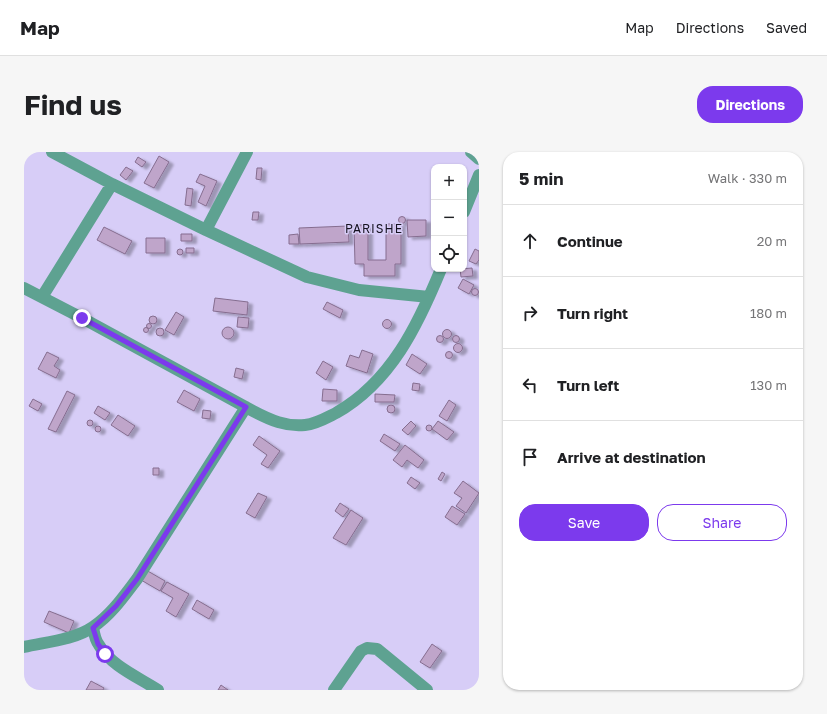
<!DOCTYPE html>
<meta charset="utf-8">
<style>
body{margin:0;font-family:"Golos Text",sans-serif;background:#f6f6f6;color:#202124}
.controls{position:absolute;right:12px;top:12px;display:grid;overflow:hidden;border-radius:8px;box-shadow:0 1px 3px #0004}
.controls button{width:36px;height:36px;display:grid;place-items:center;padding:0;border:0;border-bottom:1px solid #e0e0e0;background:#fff;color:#202124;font:20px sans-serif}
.stop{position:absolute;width:12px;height:12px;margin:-9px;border:3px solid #7c3aed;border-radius:50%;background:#fff}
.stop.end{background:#7c3aed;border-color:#fff;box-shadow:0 1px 4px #0008}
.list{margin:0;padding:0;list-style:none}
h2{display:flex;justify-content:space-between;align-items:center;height:52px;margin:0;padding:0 16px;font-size:17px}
h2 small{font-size:13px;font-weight:400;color:#757577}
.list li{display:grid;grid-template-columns:26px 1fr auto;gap:12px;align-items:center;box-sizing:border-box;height:72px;padding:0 16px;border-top:1px solid #e0e0e0}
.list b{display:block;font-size:15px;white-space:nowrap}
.list em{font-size:13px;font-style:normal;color:#757577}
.actions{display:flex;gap:8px;padding:12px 16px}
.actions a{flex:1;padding:9px 0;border:1px solid #7c3aed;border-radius:16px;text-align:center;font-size:14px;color:#7c3aed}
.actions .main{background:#7c3aed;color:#fff}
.icon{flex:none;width:22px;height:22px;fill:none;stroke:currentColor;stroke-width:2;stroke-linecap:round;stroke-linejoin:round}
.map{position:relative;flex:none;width:455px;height:538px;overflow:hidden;border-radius:16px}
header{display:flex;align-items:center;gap:24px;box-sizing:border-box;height:56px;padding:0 20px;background:#fff;border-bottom:1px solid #e0e0e0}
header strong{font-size:19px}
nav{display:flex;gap:22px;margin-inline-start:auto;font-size:14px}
.intro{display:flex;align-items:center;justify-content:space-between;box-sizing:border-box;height:96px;padding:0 24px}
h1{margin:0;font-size:28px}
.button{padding:10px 18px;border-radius:16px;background:#7c3aed;color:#fff;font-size:14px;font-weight:700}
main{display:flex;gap:24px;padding:0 24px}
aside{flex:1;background:#fff;border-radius:16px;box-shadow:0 1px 3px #0004}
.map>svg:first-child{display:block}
.building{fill:#bfa5ca;stroke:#856d8f;filter:url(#shadow)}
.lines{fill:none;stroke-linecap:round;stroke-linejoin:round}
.minor{stroke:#5ea291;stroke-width:12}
.route{stroke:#7c3aed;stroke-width:5}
.labels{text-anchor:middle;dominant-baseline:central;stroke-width:3;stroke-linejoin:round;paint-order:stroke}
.quarter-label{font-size:12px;letter-spacing:1px;fill:#161220;stroke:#d7cdf7}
</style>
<header>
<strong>Map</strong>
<nav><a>Map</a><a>Directions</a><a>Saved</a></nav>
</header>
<div class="intro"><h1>Find us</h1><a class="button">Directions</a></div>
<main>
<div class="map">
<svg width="455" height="538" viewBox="0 0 455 538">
<defs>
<filter id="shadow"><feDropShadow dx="4.5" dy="2.5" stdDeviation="1" flood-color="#0004"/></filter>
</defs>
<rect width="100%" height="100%" fill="#d7cdf7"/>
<!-- building -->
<path class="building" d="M135,4L145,10L130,36L120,31Z
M114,5L122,10L118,15L111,10Z
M102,15L109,19L102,28L96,23Z
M233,16H238L237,28L232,27Z
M176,22L193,29L182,54L174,50L181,34L172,30Z
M163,36L169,37L167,54L161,53Z
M229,60H235L234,68H228Z
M374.5 68a3.5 3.5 0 1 1 7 0a3.5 3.5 0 1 1-7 0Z
M383,68H402V84L384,85Z
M362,72H377V112H371V124H340V112H331L330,73H344V108H362Z
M324,74L325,90L276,92L275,76Z
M80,75L108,89L101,102L73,88Z
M157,82H168V89H157Z
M274,82L275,92H265V83Z
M122,86H141V101H122Z
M162,96H170V101H162Z
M153 100a3 3 0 1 1 6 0a3 3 0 1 1-6 0Z
M451,97L455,99V108L452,112L445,109Z
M448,116L449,124L437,125L436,117Z
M439,127L450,133L445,142L434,136Z
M447.5 140a3.5 3.5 0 1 1 7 0a3.5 3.5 0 1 1-7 0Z
M191,146L224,150L223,163L189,159Z
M303,150L319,158L316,166L299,157Z
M152,160L160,165L150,183L141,178Z
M125 168a4 4 0 1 1 8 0a4 4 0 1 1-8 0Z
M214,165L225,166L224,176L213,175Z
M358.5 172a4.5 4.5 0 1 1 9 0a4.5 4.5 0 1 1-9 0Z
M122.5 174a2.5 2.5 0 1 1 5 0a2.5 2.5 0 1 1-5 0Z
M198 181a6 6 0 1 1 12 0a6 6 0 1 1-12 0Z
M119.5 178a2.5 2.5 0 1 1 5 0a2.5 2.5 0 1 1-5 0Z
M132 180a4 4 0 1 1 8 0a4 4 0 1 1-8 0Z
M418.5 182a4.5 4.5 0 1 1 9 0a4.5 4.5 0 1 1-9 0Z
M412.5 187a3.5 3.5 0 1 1 7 0a3.5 3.5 0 1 1-7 0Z
M428.5 187a3.5 3.5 0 1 1 7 0a3.5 3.5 0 1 1-7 0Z
M429.5 196a4.5 4.5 0 1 1 9 0a4.5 4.5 0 1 1-9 0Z
M338,198L349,202L343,221L322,214L326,203L335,206Z
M421.5 203a3.5 3.5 0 1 1 7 0a3.5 3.5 0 1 1-7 0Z
M23,200L35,206L30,214L36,218L32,226L14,217Z
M388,202L403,212L396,222L382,213Z
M299,209L309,215L302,228L292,221Z
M212,216L220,218L218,227L210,225Z
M389,231L396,232L395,239L388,238Z
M299,237L313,238V249H298Z
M160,238L176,247L170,259L153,250Z
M43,239L51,243L32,280L24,277Z
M351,242L371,243L370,250H351Z
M9,247L18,252L14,259L5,254Z
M425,248L432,253L423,269L415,264Z
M363 257a4 4 0 1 1 8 0a4 4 0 1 1-8 0Z
M74,254L86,261L81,268L70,261Z
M179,258L187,259L186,267L178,266Z
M94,263L111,274L104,284L87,273Z
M63 271a3 3 0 1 1 6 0a3 3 0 1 1-6 0Z
M387,269L392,274L384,283L378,278Z
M414,269L430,280L423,288L408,277Z
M402 276a3 3 0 1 1 6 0a3 3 0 1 1-6 0Z
M71 277a3 3 0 1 1 6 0a3 3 0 1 1-6 0Z
M360,282L376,292L371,299L356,289Z
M235,284L256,299L244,316L237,312L243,303L229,293Z
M381,293L400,308L394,316L383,308L378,315L369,308Z
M129,316H135V323H129Z
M418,320L421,322L417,329L414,327Z
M387,325L396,331L391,337L383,331Z
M439,329L455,341L442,361L432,354L438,346L430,341Z
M234,341L243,345L231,366L222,361Z
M316,351L325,357L319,365L311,359Z
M428,354L441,362L433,373L421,365Z
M327,358L339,366L322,393L309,386Z
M122,418L141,429L136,439L117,428Z
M143,430L165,442L152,465L142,459L149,446L137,439Z
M173,448L190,458L185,467L168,457Z
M25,459L50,469L45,481L20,470Z
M408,492L418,499L406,516L396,510Z
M67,529L80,536L79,538H62Z
M197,533L204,538H194Z"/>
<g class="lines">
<!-- minor -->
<path class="minor" d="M28,0L88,32L182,78L223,0
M447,0L455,7
M440,60L455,23
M182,78L283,125L335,138L405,145
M0,136L58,166L229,259C246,268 262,275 281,273C292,272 302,266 312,261C367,230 394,173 417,117
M18,145L88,32
M69,475C70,481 71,488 75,493C87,514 114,525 134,538
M0,495C22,490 50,488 69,475C87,463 100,444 113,427L222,255
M310,538L337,499L343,496L353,497L403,538"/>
</g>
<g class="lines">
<!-- route -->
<path class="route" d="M58,166L222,255L113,427L92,454L69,476L74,492L81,502"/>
</g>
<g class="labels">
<!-- quarter labels -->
<g class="quarter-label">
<text x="350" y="76">PARISHE</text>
</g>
</g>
</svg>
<div class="controls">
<button>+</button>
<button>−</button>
<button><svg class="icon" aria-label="locate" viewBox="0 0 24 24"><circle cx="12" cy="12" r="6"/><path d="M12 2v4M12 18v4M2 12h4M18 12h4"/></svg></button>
</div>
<div class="stop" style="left:81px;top:502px"></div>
<div class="stop end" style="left:58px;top:166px"></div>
</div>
<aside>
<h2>5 min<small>Walk · 330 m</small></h2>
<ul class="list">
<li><svg class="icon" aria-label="ahead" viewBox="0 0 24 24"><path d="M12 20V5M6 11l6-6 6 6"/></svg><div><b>Continue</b></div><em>20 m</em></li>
<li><svg class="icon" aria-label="right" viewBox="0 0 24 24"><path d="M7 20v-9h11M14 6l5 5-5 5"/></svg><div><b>Turn right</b></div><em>180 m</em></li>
<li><svg class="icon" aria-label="left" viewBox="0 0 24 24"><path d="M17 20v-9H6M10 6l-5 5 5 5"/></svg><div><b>Turn left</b></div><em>130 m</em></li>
<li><svg class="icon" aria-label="arrive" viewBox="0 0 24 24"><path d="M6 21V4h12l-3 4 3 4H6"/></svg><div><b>Arrive at destination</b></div></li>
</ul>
<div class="actions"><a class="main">Save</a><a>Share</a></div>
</aside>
</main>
